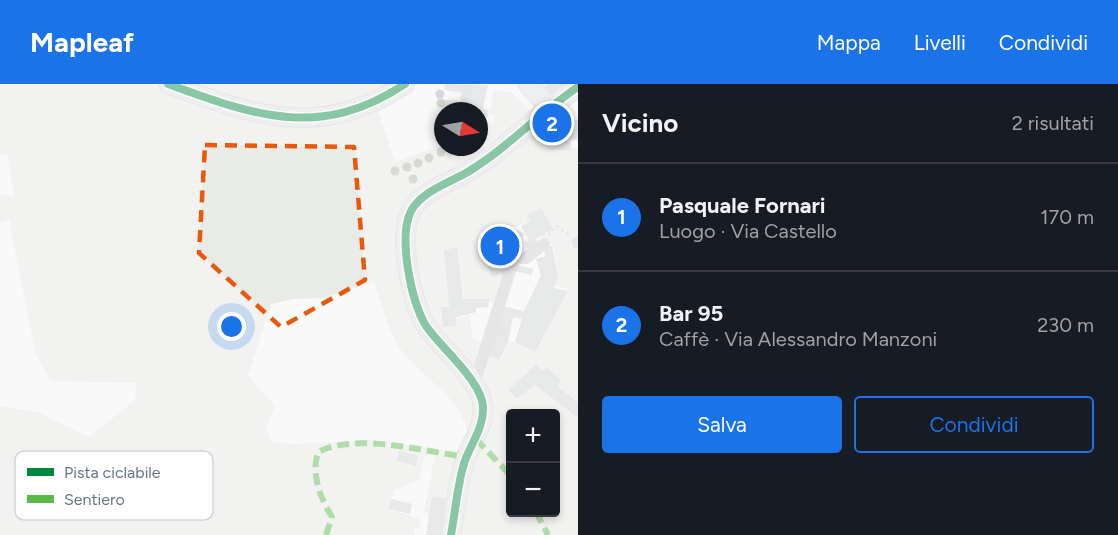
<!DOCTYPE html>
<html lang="it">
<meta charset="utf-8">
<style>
body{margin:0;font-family:Figtree,sans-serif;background:#242831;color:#f1f3f6}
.controls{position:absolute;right:18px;bottom:18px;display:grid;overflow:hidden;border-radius:6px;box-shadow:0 3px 9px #0003}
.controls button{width:54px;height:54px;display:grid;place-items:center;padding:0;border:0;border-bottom:2px solid #363941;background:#171b24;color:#f1f3f6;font:30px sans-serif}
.compass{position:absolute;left:434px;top:18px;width:54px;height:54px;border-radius:50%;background:#171b24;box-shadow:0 3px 9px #0003;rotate:101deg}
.you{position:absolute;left:232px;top:243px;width:21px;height:21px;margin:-15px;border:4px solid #fff;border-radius:50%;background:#1a73e8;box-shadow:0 0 0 9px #1a73e833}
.badge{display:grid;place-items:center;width:39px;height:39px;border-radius:50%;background:#1a73e8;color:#fff;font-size:20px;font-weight:700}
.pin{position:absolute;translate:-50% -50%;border:3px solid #fff;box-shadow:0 2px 6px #0006}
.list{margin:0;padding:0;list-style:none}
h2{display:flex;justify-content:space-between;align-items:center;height:78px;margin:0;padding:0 24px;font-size:26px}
h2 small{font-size:20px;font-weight:400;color:#9ea1a6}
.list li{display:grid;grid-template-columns:39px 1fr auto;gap:18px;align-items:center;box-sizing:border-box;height:108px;padding:0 24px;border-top:2px solid #363941}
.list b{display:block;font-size:22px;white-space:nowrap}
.list p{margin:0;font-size:20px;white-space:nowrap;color:#9ea1a6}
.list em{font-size:20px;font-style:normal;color:#9ea1a6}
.actions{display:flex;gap:12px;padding:18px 24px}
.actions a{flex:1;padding:14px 0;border:2px solid #1a73e8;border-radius:6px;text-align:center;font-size:21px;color:#1a73e8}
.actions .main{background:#1a73e8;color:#fff}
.map{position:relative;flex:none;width:578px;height:451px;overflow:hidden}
header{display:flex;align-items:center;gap:36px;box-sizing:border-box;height:84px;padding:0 30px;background:#1a73e8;color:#fff}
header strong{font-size:28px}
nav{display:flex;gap:33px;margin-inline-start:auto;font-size:21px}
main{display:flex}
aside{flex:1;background:#171b24}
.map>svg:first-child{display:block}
.green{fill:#e8ebe6;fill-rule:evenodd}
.building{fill:#d0d2d3}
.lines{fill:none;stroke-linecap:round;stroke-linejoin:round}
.secondary-casing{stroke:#d5d6d7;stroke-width:21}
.path{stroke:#cbcccd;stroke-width:2;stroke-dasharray:3 3;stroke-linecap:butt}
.street{stroke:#cecfd0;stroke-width:12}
.secondary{stroke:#e1e2e2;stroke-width:18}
.quiet{stroke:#58b947;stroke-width:6;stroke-dasharray:12 6;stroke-linecap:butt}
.cycleway-casing{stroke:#fff;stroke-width:11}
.cycleway{stroke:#00873e;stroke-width:8}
.tree{fill:#a9b3a7}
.marked{fill:none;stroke:#e8590c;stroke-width:4.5;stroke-dasharray:12 8;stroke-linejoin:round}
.key{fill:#fff;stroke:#d1d6da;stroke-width:1.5}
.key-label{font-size:16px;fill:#657683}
</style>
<header>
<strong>Mapleaf</strong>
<nav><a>Mappa</a><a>Livelli</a><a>Condividi</a></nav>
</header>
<main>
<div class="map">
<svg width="578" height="451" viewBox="0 0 578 451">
<rect width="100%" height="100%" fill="#f9f9f9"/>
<!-- green -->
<path class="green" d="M0,0H148L240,32L269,40L306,42L354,36L378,27L395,78L443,60V63H479V45L485,46L487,39L493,40L495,31L489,30L494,6L512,9L531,27L519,37L524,44L416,116L408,200L478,317L451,415L432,412L429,431L424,428L436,365L424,374L420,395L394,407L389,425L420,435L421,443L415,444L414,451H0V322L38,328L89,353L135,316L136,299L50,297L36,271L9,136L0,139V110L14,113L7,71H0ZM374,198C381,218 387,242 397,260C417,293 456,306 467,346L457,367L365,356L292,360L272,358L266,344L275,322L248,292L271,220L293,215L322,214Z
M192,0H395C375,8 352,22 331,25C282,33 237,17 192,0Z
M548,31L547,65L570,66V63L578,65V318L557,302L561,296L547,283L543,287L536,281L509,305L516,315L535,301L578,334V451H455L488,271L499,276L508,258H515L535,268L568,205L555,201L558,192L553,161L544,160L540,153L553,145L540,124L528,131L530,137L480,155L491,192L503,189L493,219L489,218V215H463L457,163L444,166L449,223H441L443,243L456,242V233H465V229H469L473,255L483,259L475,286L429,242L409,162L417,128ZM511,330H556V428H511Z"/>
<!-- building -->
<path class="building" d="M445,0L488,1L483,25L489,26L487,34L481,33L479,38V27H445L446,16L460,17L461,9L444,6Z
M548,0H572L550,19L539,6Z
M548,35L578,36V56H571L570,66H547Z
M454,63L459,67L448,73L445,68Z
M541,124L553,145L536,155L539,160L528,166L524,158L529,156L521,142L530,137L527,131Z
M517,146L524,150L518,164L511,160Z
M496,150L507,188L491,193L480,155Z
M552,162L558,192L554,204L568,207L535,268L515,258L522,235L513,233L508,258L499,276L488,271L502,222L524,227L541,191L536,175L545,172L544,163Z
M457,163L463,215H489V218L488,223L476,224V228L456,233V242L443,243L441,223H449L444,166Z
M516,181L533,185L532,191L514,187Z
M536,281L543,287L547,283L561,296L557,302L578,318V334L535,301L516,315L509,305Z
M399,367L418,372L416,382L397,377Z
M432,412L451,415L446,451H426Z
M391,415L412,420L410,430L389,425Z"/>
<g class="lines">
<!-- secondary casing -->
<g class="secondary-casing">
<path id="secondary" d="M168,0C255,32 321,56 405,0
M528,0L548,23
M451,451C455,429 457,405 463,383C468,363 484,346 483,323C482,297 441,264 426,242C411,218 398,153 411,127C421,108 448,99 466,89C508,64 539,29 578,3"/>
</g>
<!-- path -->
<path class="path" d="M548,151L557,142L569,151"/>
<!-- street -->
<path class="street" d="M578,159V158
M474,301L514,174H526L544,160"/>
<!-- secondary -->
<use href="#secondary" class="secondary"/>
<!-- quiet -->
<path class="quiet" d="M476,355L511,392
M536,428L548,451
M326,451L332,433C320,414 311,390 318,368C358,348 424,368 467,373"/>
<!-- cycleway casing -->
<g class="cycleway-casing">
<path id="cycleway" d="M168,0C255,32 321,56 405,0
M451,451C455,429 457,405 463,383C468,363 484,346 483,323C482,297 441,264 426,242C411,218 398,153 411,127C421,108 448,99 466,89C508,64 539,29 578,3"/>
</g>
<!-- cycleway -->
<use href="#cycleway" class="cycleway"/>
</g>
<!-- trees -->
<g class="tree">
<circle cx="440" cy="10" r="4.5"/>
<circle cx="441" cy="19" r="4.5"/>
<circle cx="441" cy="68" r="4.5"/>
<circle cx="429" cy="74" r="4.5"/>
<circle cx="418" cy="79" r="4.5"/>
<circle cx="407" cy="83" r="4.5"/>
<circle cx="395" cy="87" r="4.5"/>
<circle cx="413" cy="95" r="4.5"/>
</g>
<!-- marked area -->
<path d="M0 0H578V451H0ZM205,61L354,63L365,196L281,243L199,169Z" fill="#f9f9f9" fill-opacity=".55" fill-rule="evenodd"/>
<path class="marked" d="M205,61L354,63L365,196L281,243L199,169Z"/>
<!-- legend -->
<rect x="15" y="367" width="198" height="69" rx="9" class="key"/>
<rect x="27" y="384" width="27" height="8" fill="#00873e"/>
<rect x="27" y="411" width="27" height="8" fill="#58b947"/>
<g class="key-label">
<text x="64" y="394">Pista ciclabile</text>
<text x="64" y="421">Sentiero</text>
</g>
</svg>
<div class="controls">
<button>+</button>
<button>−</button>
</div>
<svg class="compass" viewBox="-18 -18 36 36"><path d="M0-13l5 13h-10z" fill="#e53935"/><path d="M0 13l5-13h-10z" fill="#9ea1a6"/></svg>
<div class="you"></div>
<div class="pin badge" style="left:500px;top:162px">1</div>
<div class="pin badge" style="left:552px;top:39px">2</div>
</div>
<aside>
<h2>Vicino<small>2 risultati</small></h2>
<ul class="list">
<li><span class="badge">1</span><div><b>Pasquale Fornari</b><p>Luogo · Via Castello</p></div><em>170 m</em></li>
<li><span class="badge">2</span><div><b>Bar 95</b><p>Caffè · Via Alessandro Manzoni</p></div><em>230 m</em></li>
</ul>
<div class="actions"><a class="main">Salva</a><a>Condividi</a></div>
</aside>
</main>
